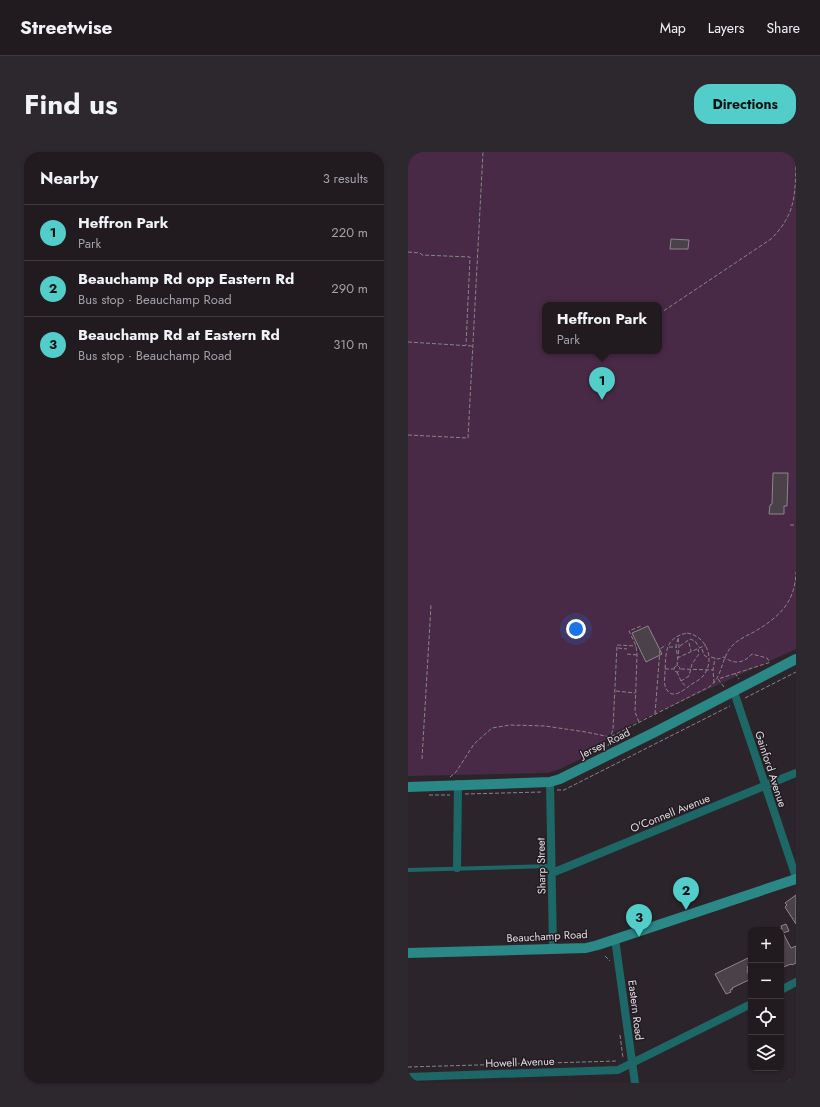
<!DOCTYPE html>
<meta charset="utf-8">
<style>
body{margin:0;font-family:Jost,sans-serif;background:#2d282d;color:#f1f3f6}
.controls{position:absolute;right:12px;bottom:12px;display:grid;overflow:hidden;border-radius:8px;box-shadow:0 1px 3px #0004}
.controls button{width:36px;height:36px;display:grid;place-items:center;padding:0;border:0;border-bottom:1px solid #3e393e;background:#211b20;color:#f1f3f6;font:20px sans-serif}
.you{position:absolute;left:168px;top:477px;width:14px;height:14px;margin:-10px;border:3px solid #fff;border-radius:50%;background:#1a73e8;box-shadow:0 0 0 6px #1a73e833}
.badge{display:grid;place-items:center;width:26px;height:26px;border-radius:50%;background:#53cdca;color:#111;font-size:13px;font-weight:700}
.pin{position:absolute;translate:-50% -33px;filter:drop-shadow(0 1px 2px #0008)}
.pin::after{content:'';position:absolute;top:21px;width:14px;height:12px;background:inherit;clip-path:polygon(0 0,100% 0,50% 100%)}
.popup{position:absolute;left:134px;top:150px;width:120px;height:52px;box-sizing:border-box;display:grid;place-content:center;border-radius:8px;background:#211b20;filter:drop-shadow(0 1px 3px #0005);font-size:13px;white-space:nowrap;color:#a2a1a5}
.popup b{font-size:15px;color:#f1f3f6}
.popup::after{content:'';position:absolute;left:50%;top:100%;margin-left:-8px;border:8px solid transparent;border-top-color:#211b20}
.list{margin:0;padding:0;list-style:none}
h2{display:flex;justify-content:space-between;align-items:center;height:52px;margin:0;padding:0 16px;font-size:17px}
h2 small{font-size:13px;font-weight:400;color:#a2a1a5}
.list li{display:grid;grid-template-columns:26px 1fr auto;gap:12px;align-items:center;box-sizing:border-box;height:56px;padding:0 16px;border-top:1px solid #3e393e}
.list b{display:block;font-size:15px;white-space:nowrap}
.list p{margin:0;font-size:13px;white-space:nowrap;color:#a2a1a5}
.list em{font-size:13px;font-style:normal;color:#a2a1a5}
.icon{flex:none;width:22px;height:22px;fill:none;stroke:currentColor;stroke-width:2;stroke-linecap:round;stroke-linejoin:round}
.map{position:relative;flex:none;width:388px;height:931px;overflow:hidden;border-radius:16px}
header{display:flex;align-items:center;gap:24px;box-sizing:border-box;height:56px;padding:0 20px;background:#211b20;border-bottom:1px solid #3e393e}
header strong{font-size:19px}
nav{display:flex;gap:22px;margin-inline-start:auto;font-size:14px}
.intro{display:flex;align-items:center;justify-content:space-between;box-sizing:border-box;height:96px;padding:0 24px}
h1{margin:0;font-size:28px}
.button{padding:10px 18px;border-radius:16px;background:#53cdca;color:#111;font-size:14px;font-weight:700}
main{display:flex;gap:24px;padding:0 24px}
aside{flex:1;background:#211b20;border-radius:16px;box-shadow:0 1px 3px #0004}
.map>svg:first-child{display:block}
.green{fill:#492a46;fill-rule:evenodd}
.building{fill:#4b4249;stroke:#8e848c}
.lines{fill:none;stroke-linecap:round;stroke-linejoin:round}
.path{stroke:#898388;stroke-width:1;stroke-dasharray:4 2;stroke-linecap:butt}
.lane{stroke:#1d6866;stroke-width:4}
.street{stroke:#1d6866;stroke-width:8}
.secondary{stroke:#2a8886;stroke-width:10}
.labels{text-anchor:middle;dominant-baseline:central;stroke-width:3;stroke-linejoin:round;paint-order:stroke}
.street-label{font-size:11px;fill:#e1dce0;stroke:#221b21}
</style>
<header>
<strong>Streetwise</strong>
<nav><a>Map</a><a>Layers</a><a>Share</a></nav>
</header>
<div class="intro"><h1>Find us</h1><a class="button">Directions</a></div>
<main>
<aside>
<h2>Nearby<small>3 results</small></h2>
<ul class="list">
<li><span class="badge">1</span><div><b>Heffron Park</b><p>Park</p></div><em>220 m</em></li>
<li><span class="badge">2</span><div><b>Beauchamp Rd opp Eastern Rd</b><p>Bus stop · Beauchamp Road</p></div><em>290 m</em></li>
<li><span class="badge">3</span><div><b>Beauchamp Rd at Eastern Rd</b><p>Bus stop · Beauchamp Road</p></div><em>310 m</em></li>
</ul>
</aside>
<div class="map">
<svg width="388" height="931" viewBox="0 0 388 931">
<rect width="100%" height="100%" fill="#2c242b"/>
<!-- green -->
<path class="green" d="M0,0H388V497L200,583L193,597L152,617L140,621L0,624ZM137,153H251V199H137Z"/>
<!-- building -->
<path class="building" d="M263,87L281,88L280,97H262Z
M365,321H380L379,354H376V362H361L362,353L364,352Z
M240,474L254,502L238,510L224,481Z
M388,743V772L377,755L379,753L377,751Z
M378,772L381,779L375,781L383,796L388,794V811L384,813L383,812L373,816V776L375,780L373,774Z
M340,806L343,813L339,815L340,817L339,819L343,827L324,836L325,837L322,838L323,840L318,842L307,822Z"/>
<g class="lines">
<!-- path -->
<path class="path" d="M0,100L12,101L14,103L62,105L58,193
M251,162L363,87C387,63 387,45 388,13
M0,190L64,194
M0,283L60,286L75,0
M382,373H388
M279,481C299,484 308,508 295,524C291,529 284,531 280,535C274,539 265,547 259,538C255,533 257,525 257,520C258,501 256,486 279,481Z
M281,491L283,499
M272,494L282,487L287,489L291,495
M261,495H268
M210,496L219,497
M294,497L296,503L299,505
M219,502L229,503
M269,502L268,493L270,487
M303,505L310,507L316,505C326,513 336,511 344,502L359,506L361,509
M269,506L298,493
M266 517a3 3 0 1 1 6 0a3 3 0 1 1-6 0Z
M269,514L271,495L270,485
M257,517H266
M273,517L305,518
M269,520L273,529L278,535
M327,521L331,527
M273,529L281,524L284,512L291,502L290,497
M306,531L305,518L307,506
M316,535L310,527L363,510
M208,539L227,541
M337,546L388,520
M247,562L252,497L258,493
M231,570L227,560L229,503L228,494L221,479L233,474
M200,594L205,577L209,493L228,494
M14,607L23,453
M42,625L48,620L66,592L84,576L102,573L137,574L178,580L202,585L301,535C315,525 312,509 323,495C329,488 338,484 346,480C371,465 387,451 388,420
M149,638H156L322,554
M57,642L134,640
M21,643H42
M197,804L202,809
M212,883L215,906
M0,915L209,909"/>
<!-- lane -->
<path class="lane" d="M0,718L143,714"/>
<!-- street -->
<path class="street" d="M326,540L388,725
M142,630L145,797
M49,716L50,632
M144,721L388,621
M207,787L227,931
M373,838L388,830
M0,925L210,918L343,852
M383,931L388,929"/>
<!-- secondary -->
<path class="secondary" d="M0,635L142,630L152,627L247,580L388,507
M0,801L178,796L190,793L388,727"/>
</g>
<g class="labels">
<!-- street labels -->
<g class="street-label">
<text transform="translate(197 591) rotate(-26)">Jersey Road</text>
<text transform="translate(363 617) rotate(72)">Gainford Avenue</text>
<text transform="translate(262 661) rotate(-22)">O'Connell Avenue</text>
<text transform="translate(133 714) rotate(-91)">Sharp Street</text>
<text transform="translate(139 784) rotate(-3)">Beauchamp Road</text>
<text transform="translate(228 858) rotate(83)">Eastern Road</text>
<text transform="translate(112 910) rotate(-2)">Howell Avenue</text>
</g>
</g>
</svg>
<div class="controls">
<button>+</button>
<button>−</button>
<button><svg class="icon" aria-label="locate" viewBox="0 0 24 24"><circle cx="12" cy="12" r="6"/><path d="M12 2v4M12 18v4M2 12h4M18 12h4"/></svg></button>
<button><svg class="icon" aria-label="layers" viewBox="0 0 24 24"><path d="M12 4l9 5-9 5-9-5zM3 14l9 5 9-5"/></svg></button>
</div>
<div class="you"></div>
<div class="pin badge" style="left:194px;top:248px">1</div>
<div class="popup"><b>Heffron Park</b>Park</div>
<div class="pin badge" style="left:278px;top:758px">2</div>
<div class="pin badge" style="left:231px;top:785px">3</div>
</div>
</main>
